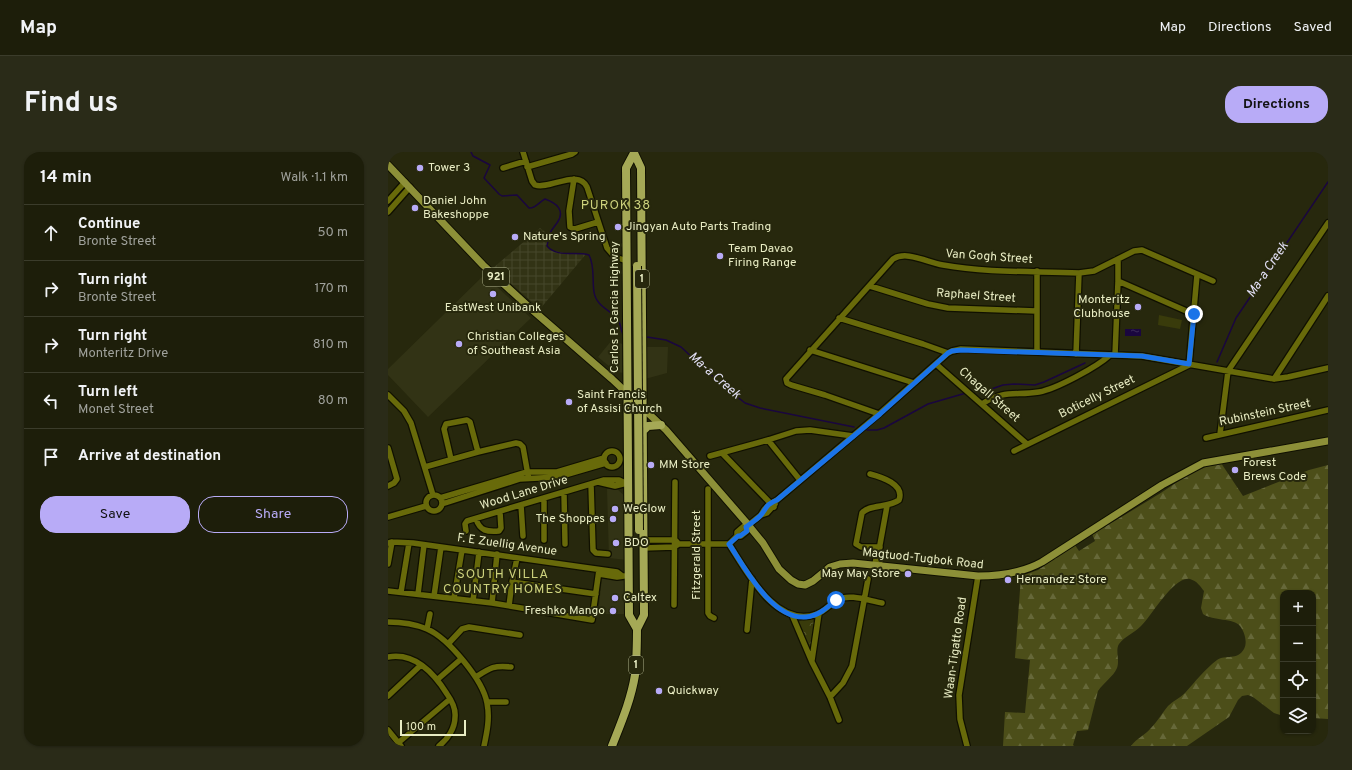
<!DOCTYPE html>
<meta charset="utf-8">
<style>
body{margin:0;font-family:Overpass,sans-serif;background:#2a2b18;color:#f1f3f6}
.controls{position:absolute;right:12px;bottom:12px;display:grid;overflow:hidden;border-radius:8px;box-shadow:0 1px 3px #0004}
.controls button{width:36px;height:36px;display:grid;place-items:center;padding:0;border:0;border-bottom:1px solid #3b3c2b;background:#1d1e0a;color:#f1f3f6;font:20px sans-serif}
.scale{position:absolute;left:12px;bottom:10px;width:66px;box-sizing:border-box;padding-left:4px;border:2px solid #e9edc4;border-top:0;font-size:11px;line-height:14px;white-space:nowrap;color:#e9edc4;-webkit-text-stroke:3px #27280d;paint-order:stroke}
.stop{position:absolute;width:12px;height:12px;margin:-9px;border:3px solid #1a73e8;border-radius:50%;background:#fff}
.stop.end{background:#1a73e8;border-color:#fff;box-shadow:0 1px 4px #0008}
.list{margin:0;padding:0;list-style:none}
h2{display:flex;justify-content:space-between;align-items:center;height:52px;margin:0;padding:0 16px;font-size:17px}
h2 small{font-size:13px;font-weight:400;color:#a0a29c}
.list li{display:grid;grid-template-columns:26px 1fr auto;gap:12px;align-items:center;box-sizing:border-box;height:56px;padding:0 16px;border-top:1px solid #3b3c2b}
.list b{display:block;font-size:15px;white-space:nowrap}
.list p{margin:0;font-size:13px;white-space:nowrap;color:#a0a29c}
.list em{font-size:13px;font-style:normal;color:#a0a29c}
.actions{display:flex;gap:8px;padding:12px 16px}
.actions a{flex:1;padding:9px 0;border:1px solid #b8abf7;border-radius:16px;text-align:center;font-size:14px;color:#b8abf7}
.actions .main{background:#b8abf7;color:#111}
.icon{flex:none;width:22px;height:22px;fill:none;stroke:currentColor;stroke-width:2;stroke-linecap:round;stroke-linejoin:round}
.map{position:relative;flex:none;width:940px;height:594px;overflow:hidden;border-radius:16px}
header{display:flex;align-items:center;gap:24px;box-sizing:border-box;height:56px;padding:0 20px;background:#1d1e0a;border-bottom:1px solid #3b3c2b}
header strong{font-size:19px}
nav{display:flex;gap:22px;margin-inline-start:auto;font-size:14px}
.intro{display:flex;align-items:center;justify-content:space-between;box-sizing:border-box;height:96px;padding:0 24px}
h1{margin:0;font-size:28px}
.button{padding:10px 18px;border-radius:16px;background:#b8abf7;color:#111;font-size:14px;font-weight:700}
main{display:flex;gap:24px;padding:0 24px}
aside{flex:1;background:#1d1e0a;border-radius:16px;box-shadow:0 1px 3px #0004}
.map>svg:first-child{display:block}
.built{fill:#323315}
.industrial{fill:url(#industrial-grid)}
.forest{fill:url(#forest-firs)}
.park{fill:url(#park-crowns)}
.pitch{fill:#393b0b}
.water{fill:url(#water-ripples)}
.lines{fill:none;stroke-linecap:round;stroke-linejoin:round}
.stream{stroke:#1a063f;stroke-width:1.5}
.minor-casing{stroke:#101000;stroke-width:8}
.major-casing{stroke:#101000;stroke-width:9}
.highway-casing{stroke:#101000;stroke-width:10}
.minor{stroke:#686a0a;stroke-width:5.5}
.major{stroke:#8d9038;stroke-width:7}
.highway{stroke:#a5a956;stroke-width:8}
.highway-bridge-casing{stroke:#101000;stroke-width:10;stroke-linecap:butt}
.highway-bridge{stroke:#a5a956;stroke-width:8}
.route{stroke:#1a73e8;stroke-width:5}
.poi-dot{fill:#b8abf7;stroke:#27280d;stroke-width:1.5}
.labels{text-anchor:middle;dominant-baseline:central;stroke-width:4;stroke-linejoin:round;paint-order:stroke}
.shield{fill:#27280d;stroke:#afb28d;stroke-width:1}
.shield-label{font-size:11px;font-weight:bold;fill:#e9edc4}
.poi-label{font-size:12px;fill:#e9edc4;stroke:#27280d;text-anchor:start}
.street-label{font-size:12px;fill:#e9edc4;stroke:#27280d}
.neighbourhood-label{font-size:13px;letter-spacing:1px;fill:#ced37e;stroke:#27280d}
.water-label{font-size:13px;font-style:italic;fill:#e3e0f6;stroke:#27280d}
</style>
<header>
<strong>Map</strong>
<nav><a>Map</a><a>Directions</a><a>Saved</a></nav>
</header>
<div class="intro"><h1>Find us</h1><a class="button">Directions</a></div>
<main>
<aside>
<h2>14 min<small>Walk · 1.1 km</small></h2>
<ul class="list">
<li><svg class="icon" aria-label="ahead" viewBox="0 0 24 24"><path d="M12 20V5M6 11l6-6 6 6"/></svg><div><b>Continue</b><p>Bronte Street</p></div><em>50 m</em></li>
<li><svg class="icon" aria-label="right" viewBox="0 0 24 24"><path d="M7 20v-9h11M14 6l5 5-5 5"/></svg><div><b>Turn right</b><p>Bronte Street</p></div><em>170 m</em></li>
<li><svg class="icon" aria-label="right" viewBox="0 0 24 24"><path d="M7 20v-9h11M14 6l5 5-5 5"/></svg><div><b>Turn right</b><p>Monteritz Drive</p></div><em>810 m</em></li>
<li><svg class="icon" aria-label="left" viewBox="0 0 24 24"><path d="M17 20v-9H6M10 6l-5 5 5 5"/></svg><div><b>Turn left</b><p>Monet Street</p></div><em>80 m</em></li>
<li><svg class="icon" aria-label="arrive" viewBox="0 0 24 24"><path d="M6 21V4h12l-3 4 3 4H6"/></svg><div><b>Arrive at destination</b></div></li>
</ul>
<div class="actions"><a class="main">Save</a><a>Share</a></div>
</aside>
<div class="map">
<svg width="940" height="594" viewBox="0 0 940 594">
<defs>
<pattern id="industrial-grid" width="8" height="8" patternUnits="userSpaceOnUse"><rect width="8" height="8" fill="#323315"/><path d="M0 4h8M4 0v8" fill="none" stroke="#46472b"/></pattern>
<pattern id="forest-firs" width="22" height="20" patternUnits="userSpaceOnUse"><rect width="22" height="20" fill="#4c4e19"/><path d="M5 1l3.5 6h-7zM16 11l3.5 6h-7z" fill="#666839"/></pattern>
<pattern id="park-crowns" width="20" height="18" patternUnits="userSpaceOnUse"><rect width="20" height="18" fill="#393b0b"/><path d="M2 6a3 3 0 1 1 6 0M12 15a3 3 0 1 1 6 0" fill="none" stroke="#56582d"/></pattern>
<pattern id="water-ripples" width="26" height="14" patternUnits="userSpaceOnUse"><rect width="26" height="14" fill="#1a063f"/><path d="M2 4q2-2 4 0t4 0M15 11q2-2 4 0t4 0" fill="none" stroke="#3b2b59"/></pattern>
</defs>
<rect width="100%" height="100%" fill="#27280d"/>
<!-- built -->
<path class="built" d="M96,123L143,166L40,265L0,223V217Z
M224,188L237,193V221L228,220L210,205Z
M256,195H280L279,221L257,227Z
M219,337H229L239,346V408L221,406Z
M214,426L239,429V462H210Z"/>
<!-- industrial -->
<path class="industrial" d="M152,76L161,83L159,94L162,98L176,101L198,102L152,157L105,116Z"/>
<!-- forest -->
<path class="forest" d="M833,311L855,344L921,318L940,313V567L925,566V441H895V564L886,561L865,545L860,543L854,544L850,548L841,565L799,594H743C749,586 757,583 763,576C770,569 774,561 780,554C785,549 792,546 797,541C807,530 817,517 829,508C838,502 849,509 856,497C860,490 856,479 852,474C846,466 825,469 815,462L813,456L816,439C812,434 809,429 802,427C786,423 763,465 753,474C746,481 737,484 731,492C727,498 732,508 729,516C725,525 716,530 710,539L700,578L689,579L685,593L686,594H615L617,560L637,561L642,508L627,506L633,424L650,418L687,393L691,399L707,389L704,382C724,371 743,359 763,347C787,333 804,316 833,311Z"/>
<!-- park -->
<path class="park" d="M424,467L427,470L424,495H422C416,491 410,478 410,470L414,468Z"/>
<!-- pitch -->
<path class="pitch" d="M771,163L794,168L792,177L770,173Z"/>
<!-- water -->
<path class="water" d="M737,177H753V184H737Z"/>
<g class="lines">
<!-- stream -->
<path class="stream" d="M83,0L85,4L102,13L96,26L111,42L114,44L129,43L141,56C147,57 151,50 157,47C168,51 178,58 169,71C167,74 164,77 162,81C160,85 160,90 159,94C169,106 188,99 201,103C207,114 204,128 206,140C208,154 222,158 230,167C233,171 232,177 235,182
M259,185L278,188L293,195L333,232L357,251L372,256L466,275
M829,210L848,166L940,30
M592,241L615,233L626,232L647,233L656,230L697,211
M479,278H489L496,276L540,252L578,241"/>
<!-- minor casing -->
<g class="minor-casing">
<path id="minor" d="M135,0L144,29L147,33C162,38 190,16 199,35L219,96L227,105L239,109
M139,15L184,2L187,0
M115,16L138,9
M186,27L181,59L182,75L187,77L210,70
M0,49L17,30
M0,60L22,35
M730,129L805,162
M482,134L540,152L560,156L648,159
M451,166L535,192L560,201
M422,198L526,231
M649,200V119
M688,202L691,121
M727,203L730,129V107
M548,212L639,292
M886,227L940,144
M0,243L16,259L23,271L45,343
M594,252C616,237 628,244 651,240C668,237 709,215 722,203
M491,262L437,243L403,233L399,231L398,227L505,107C519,98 540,111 555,113C600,121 646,119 691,121L706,119L746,99L754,98L825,129
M832,282L840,219L940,71
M818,286L940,258
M380,288L412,328
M0,296L9,327L6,331L0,334
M626,299L801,213L809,123
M216 307a8 8 0 1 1 16 0a8 8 0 1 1-16 0Z
M334,301L386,355
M322,304L380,288L408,279L422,278L465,284
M63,307L56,277L58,272L79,268L82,270L90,300
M37,315L90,300L128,291L132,292L135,295L140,323
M482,322C493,325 517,332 511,348C501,356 481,352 474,361L468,392L473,395H492
M210,330L227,334L239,331
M203,332L205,398L208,401L220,402
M320,337V461L322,464L326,466
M176,341L177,392
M38 351a8 8 0 1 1 16 0a8 8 0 1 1-16 0Z
M52,346L139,320H169L216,306
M54,352L132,327L170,325L218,311
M133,353L135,384
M373,363C377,355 381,352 389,348L491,262L560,201L564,199L573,197L754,204L886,227L900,225L940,216
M0,365L38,354
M88,367C92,379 99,380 111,379L113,376L112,360
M78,379L77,372L79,369L216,328H231L237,331
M349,384V380L356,374L358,375L373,363L379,361L387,352
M156,388V346
M255,388H287L289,390
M0,391L4,390L25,391L229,420L233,423
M341,392C359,420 388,477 429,462C437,459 442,452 449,448C462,441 481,449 494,451
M255,396L286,395L291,392H341L349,384H353L359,379L358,375
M0,412L4,390
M487,412L489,402L491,398L499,354
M491,413L493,403L491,398
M211,422L229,425L236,424
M124,430L208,442
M0,439L104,451L204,468L211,418
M13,440L21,391
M30,442L36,393
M46,444L53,395
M66,446L74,398
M85,449L91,400
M104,451L109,402
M286,453L287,330
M121,454L124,430L129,406
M404,463L424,510L442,545L451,568
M0,470C13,470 27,472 39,477C60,486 95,528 99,551C102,566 99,580 96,594
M39,477L42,462
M359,478L364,427
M60,492L74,477L81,475L132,483
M0,505C27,500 46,521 59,542C64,549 68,556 67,565C67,576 60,587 51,594
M424,508L431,461
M88,525C102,516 106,513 123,515
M50,527L73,507
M0,544L33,513
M442,545L455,531L464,514L480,427
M99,550H118
M0,578L13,594
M10,591L62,547
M579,594L572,567L571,543L590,424"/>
</g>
<!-- major casing -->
<g class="major-casing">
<path id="major" d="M0,13L95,113L141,155L224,227L278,278L357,369L375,391L391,417L403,428L410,432L417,433L425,429L442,415L452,412L465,411L590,424C613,424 634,421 654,410L774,333L815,311L940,289"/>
</g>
<!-- highway casing -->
<g class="highway-casing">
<path id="highway" d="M246,1L238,16L241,463L249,477
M246,1L253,16L256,463L249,477
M255,279L260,274L273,273
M224,594C233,571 243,548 247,523C249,506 249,489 249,473"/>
</g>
<!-- minor -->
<use href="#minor" class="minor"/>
<!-- major -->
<use href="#major" class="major"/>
<!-- highway -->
<use href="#highway" class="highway"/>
<!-- highway-bridge casing -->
<g class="highway-bridge-casing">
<path id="highway-bridge" d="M249,114L251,378"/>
</g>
<!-- highway-bridge -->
<use href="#highway-bridge" class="highway-bridge"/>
</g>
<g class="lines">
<!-- route -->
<path class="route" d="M448,448C439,456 430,464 418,465C384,468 357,416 341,392L350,384H352L359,379L358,375C363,371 368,368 372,364C379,356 377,353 389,348L492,262L560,201L564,199L573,198L754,204L801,212L806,162"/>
</g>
<!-- markers -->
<g class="poi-dot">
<circle cx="32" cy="16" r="4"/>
<circle cx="27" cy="56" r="4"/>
<circle cx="230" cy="75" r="4"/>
<circle cx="127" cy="85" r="4"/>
<circle cx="332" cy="104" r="4"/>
<circle cx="105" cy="142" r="4"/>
<circle cx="750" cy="155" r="4"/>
<circle cx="71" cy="192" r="4"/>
<circle cx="181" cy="250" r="4"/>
<circle cx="263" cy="313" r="4"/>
<circle cx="847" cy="318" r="4"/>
<circle cx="227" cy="357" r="4"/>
<circle cx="225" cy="367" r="4"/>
<circle cx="228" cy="391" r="4"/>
<circle cx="520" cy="422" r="4"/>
<circle cx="620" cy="428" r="4"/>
<circle cx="227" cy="446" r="4"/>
<circle cx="225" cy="459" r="4"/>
<circle cx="271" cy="539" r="4"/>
</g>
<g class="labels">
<!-- shield labels -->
<g class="shield">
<rect x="95" y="116" width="26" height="18" rx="3"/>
<rect x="247" y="118" width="14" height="18" rx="3"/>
<rect x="241" y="504" width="14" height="18" rx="3"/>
</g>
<g class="shield-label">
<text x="108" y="125">921</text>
<text x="254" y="127">1</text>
<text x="248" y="513">1</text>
</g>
<!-- poi labels -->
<g class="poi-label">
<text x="40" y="16">Tower 3</text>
<text x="35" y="49">Daniel John<tspan x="35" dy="14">Bakeshoppe</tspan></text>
<text x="238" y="75">Jingyan Auto Parts Trading</text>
<text x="135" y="85">Nature's Spring</text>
<text x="340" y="97">Team Davao<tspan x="340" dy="14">Firing Range</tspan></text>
<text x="742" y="148" text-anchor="end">Monteritz<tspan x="742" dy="14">Clubhouse</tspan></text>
<text x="105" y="156" text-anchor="middle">EastWest Unibank</text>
<text x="79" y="185">Christian Colleges<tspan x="79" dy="14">of Southeast Asia</tspan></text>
<text x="189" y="243">Saint Francis<tspan x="189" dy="14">of Assisi Church</tspan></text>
<text x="855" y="311">Forest<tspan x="855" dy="14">Brews Code</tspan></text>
<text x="271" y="313">MM Store</text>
<text x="235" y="357">WeGlow</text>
<text x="217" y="367" text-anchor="end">The Shoppes</text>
<text x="236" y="391">BDO</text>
<text x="512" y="422" text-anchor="end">May May Store</text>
<text x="628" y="428">Hernandez Store</text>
<text x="235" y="446">Caltex</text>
<text x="217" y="459" text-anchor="end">Freshko Mango</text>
<text x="279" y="539">Quickway</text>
</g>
<!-- street labels -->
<g class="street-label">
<text transform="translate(601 105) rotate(4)">Van Gogh Street</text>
<text transform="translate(588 144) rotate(4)">Raphael Street</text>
<text transform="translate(227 155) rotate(-90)">Carlos P. Garcia Highway</text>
<text transform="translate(601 243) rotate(41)">Chagall Street</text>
<text transform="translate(709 245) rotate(-26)">Boticelly Street</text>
<text transform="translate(877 261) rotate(-12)">Rubinstein Street</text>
<text transform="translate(136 341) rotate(-17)">Wood Lane Drive</text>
<text transform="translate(119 393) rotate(8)">F. E Zuellig Avenue</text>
<text transform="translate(309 403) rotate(-90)">Fitzgerald Street</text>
<text transform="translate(535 407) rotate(6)">Magtuod-Tugbok Road</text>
<text transform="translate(568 496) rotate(-82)">Waan-Tigatto Road</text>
</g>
<!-- neighbourhood labels -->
<g class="neighbourhood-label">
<text x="228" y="54">PUROK 38</text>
<text x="115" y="423">SOUTH VILLA<tspan x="115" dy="15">COUNTRY HOMES</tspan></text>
</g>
<!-- water labels -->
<g class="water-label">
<text transform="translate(880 118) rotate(-56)">Ma-a Creek</text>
<text transform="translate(326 224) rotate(41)">Ma-a Creek</text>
</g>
</g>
</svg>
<div class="controls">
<button>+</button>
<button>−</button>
<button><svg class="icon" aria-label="locate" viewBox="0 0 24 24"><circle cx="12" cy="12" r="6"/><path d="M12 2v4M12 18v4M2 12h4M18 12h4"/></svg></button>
<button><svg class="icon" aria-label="layers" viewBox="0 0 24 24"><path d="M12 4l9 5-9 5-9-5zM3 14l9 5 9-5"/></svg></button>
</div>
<div class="scale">100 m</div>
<div class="stop" style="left:448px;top:448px"></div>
<div class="stop end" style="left:806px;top:162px"></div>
</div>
</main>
